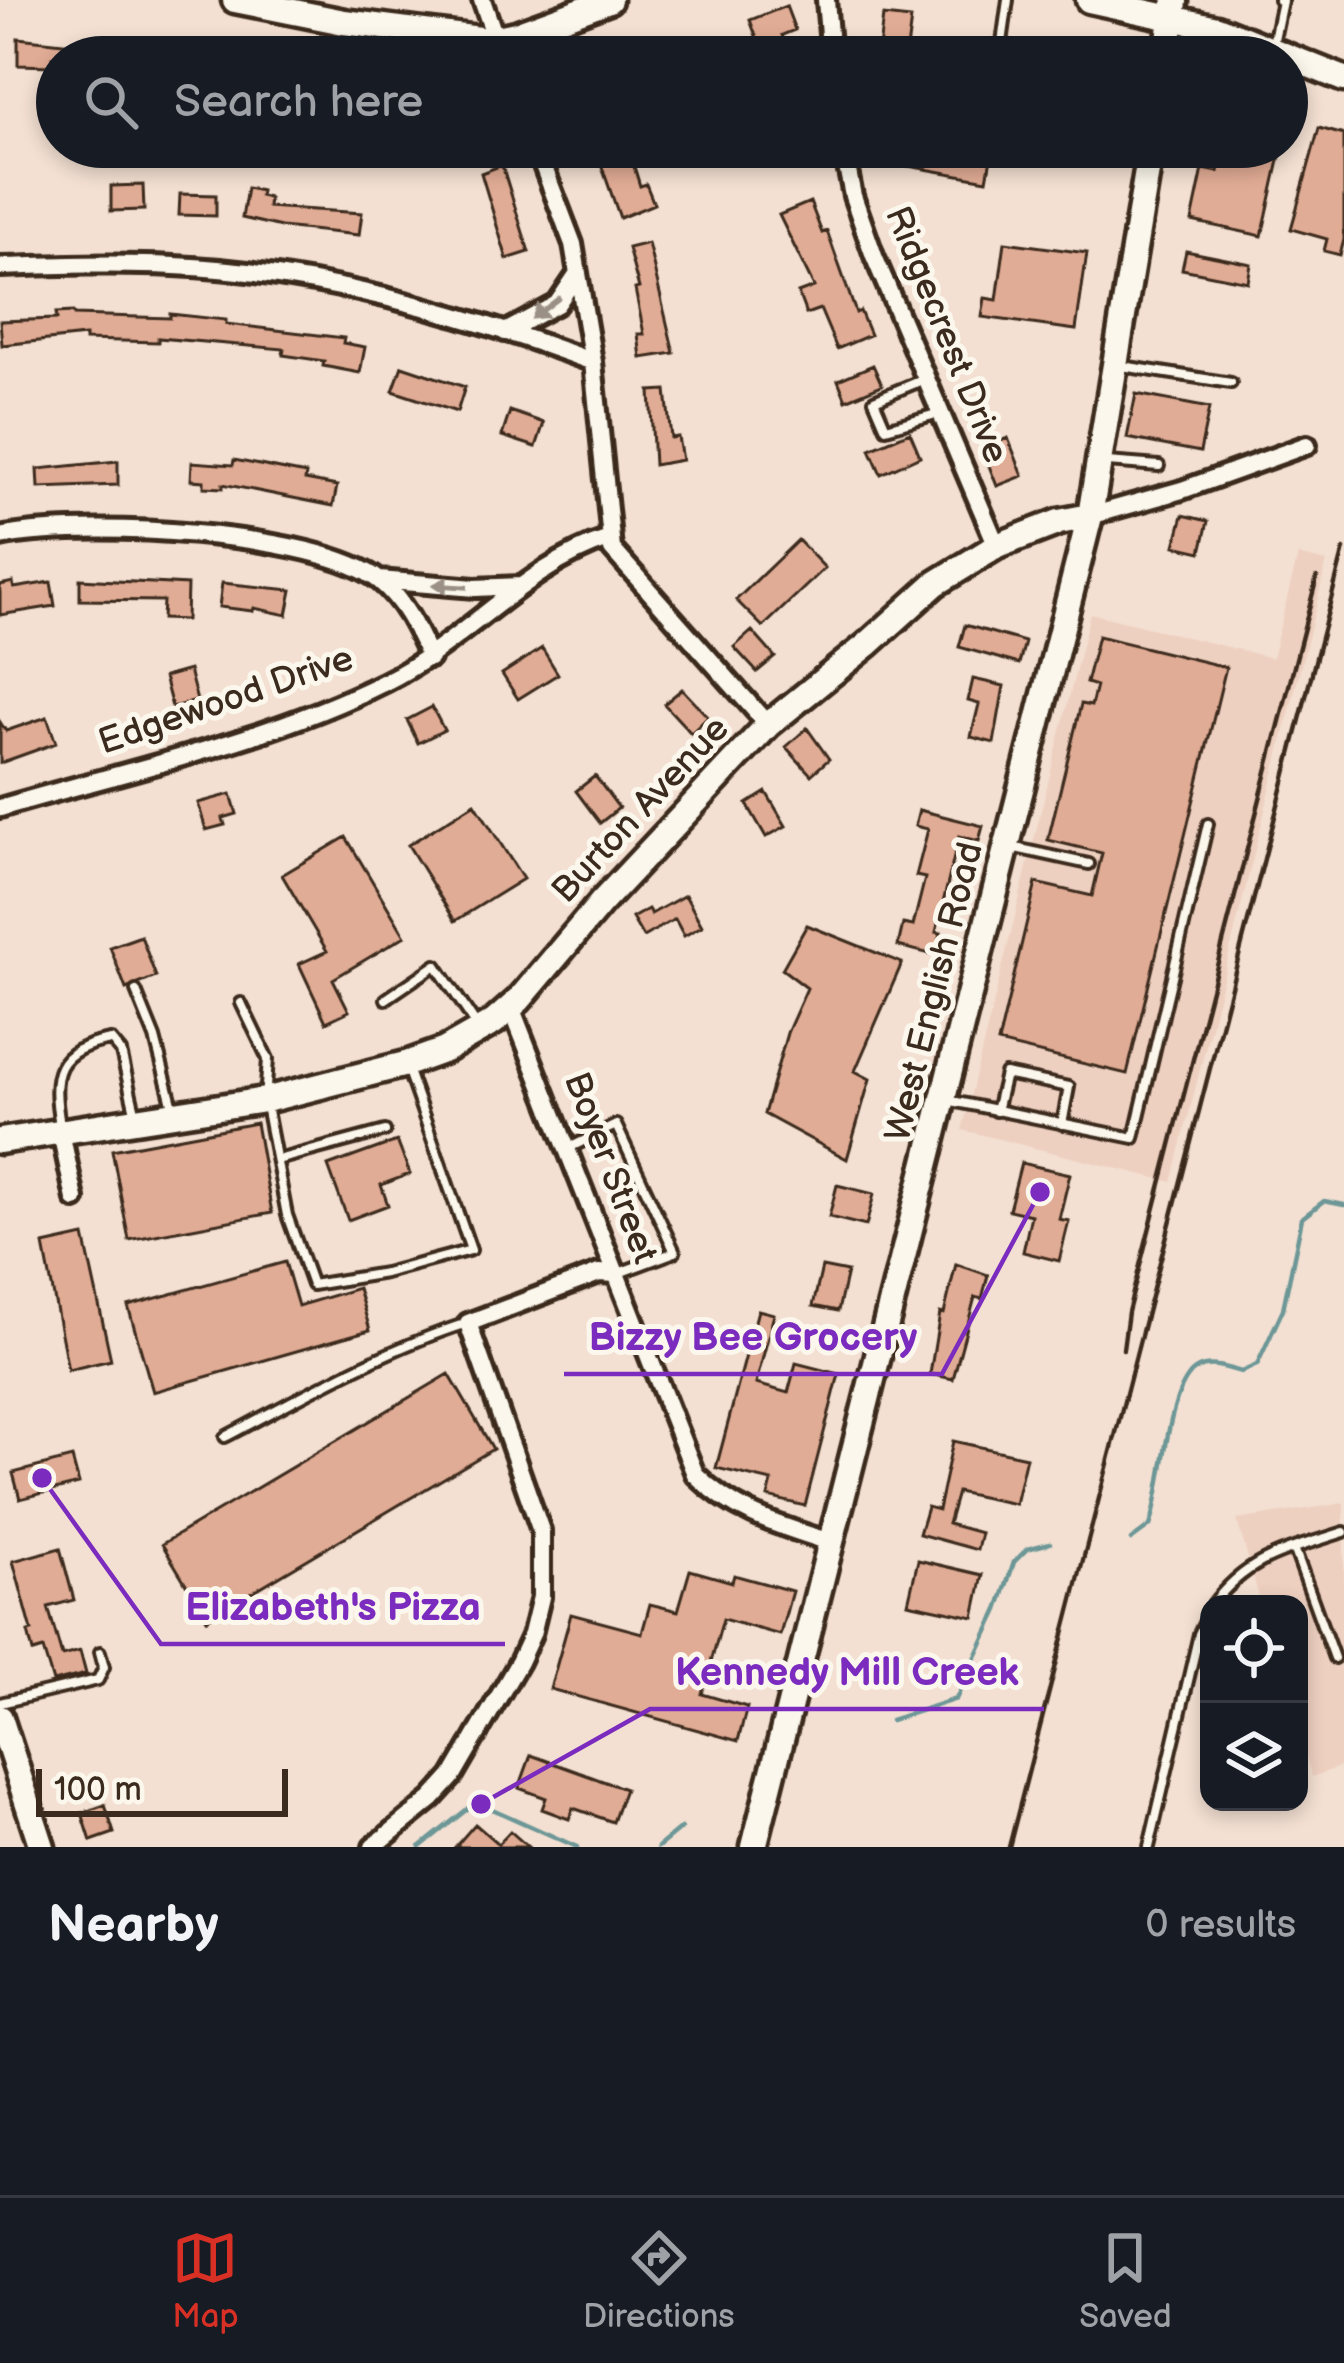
<!DOCTYPE html>
<style>
body{margin:0;font-family:"Balsamiq Sans",sans-serif;background:#242831;color:#f1f3f6}
.controls{position:absolute;right:36px;bottom:36px;display:grid;overflow:hidden;border-radius:24px;box-shadow:0 6px 18px #0003}
.controls button{width:108px;height:108px;display:grid;place-items:center;padding:0;border:0;border-bottom:3px solid #363941;background:#171b24;color:#f1f3f6;font:60px sans-serif}
.scale{position:absolute;left:36px;bottom:30px;width:252px;box-sizing:border-box;padding-left:12px;border:6px solid #3b2a1e;border-top:0;font-size:33px;line-height:42px;white-space:nowrap;color:#3b2a1e;-webkit-text-stroke:9px #fbf7ec;paint-order:stroke}
.list{margin:0;padding:0;list-style:none}
h2{display:flex;justify-content:space-between;align-items:center;height:156px;margin:0;padding:0 48px;font-size:51px}
h2 small{font-size:39px;font-weight:400;color:#9ea1a6}
.icon{flex:none;width:66px;height:66px;fill:none;stroke:currentColor;stroke-width:2;stroke-linecap:round;stroke-linejoin:round}
.map{position:relative;flex:none;width:1344px;height:1847px;overflow:hidden}
.search{position:absolute;background:#171b24;box-shadow:0 6px 18px #0003;left:36px;right:36px;top:36px;height:132px;display:flex;align-items:center;gap:30px;box-sizing:border-box;padding:0 42px;border-radius:66px;color:#9ea1a6;font-size:45px}
.sheet{height:348px;background:#171b24}
nav{display:flex;justify-content:space-around;align-items:center;box-sizing:border-box;height:168px;border-top:3px solid #363941;background:#171b24;font-size:33px;color:#9ea1a6}
nav a{display:grid;justify-items:center;gap:6px}
nav .on{color:#d93025}
.map>svg:first-child{display:block}
.built{fill:#eed0c0}
.lines{fill:none;stroke-linecap:round;stroke-linejoin:round}
.stream{stroke:#6d9797;stroke-width:4.5}
.building{fill:#e1ac95;stroke:#3b2a1e;stroke-width:3}
.lane-casing{stroke:#3b2a1e;stroke-width:16}
.street-casing{stroke:#3b2a1e;stroke-width:26}
.secondary-casing{stroke:#3b2a1e;stroke-width:33}
.primary-casing{stroke:#3b2a1e;stroke-width:33}
.lane{stroke:#fbf7ec;stroke-width:8}
.street{stroke:#fbf7ec;stroke-width:16}
.secondary{stroke:#fbf7ec;stroke-width:24}
.primary{stroke:#fbf7ec;stroke-width:24}
.rail{stroke:#3b2a1e;stroke-width:4.5}
.oneway{fill:#9b9085}
.labels{text-anchor:middle;dominant-baseline:central;stroke-width:10;stroke-linejoin:round;paint-order:stroke}
.street-label{font-size:36px;fill:#3b2a1e;stroke:#fbf7ec}
.leader{fill:none;stroke:#7b2cbf;stroke-width:4.5}
.callout-dot{fill:#7b2cbf;stroke:#fbf7ec;stroke-width:4.5}
.callout-label{font-size:39px;text-anchor:middle;font-weight:bold;fill:#7b2cbf;stroke:#fbf7ec;stroke-width:10;stroke-linejoin:round;paint-order:stroke}
</style>
<div class="map">
<svg width="1344" height="1847" viewBox="0 0 1344 1847">
<rect width="100%" height="100%" fill="#f3e0d2"/>
<filter id="ink" filterUnits="userSpaceOnUse"><feTurbulence type="fractalNoise" baseFrequency=".00833" numOctaves="2"/><feDisplacementMap in="SourceGraphic" scale="24" xChannelSelector="R" yChannelSelector="G"/><feConvolveMatrix kernelMatrix="1 2 1 2 8 2 1 2 1" color-interpolation-filters="sRGB"/></filter>
<g filter="url(#ink)">
<!-- built -->
<path class="built" d="M1298,555L1327,562L1172,1182L962,1130L1090,613L1272,658Z
M1344,1503V1765L1312,1777L1299,1733V1604H1261L1237,1520Z"/>
<g class="lines">
<!-- stream -->
<path class="stream" d="M1131,1540L1150,1526C1163,1488 1165,1408 1188,1377C1201,1358 1224,1367 1241,1372L1257,1365L1283,1309L1302,1218L1324,1201L1344,1205
M891,1720L956,1699L998,1610L1014,1562L1027,1549L1050,1543
M420,1847L471,1806L481,1804L577,1847
M658,1847L681,1828"/>
</g>
<!-- building -->
<path class="building" d="M786,6L795,30L782,35L790,57H764L750,20Z
M883,16L911,19L906,57H878Z
M18,38L100,47V57H52V66L18,65Z
M1319,128L1344,135V240L1340,255L1324,251L1327,239L1291,229Z
M616,147H628L640,186L646,184L654,204L620,218L597,153Z
M894,147H993L987,180L891,163Z
M1223,147H1282L1262,236L1192,221L1203,169L1218,172Z
M502,165L529,252L507,259L481,173Z
M143,185L144,210L111,211V186Z
M247,188L261,191L260,196L269,198L268,207L362,213L359,235L281,227L242,218Z
M180,194L216,195V216L179,215Z
M810,202L822,233L827,231L856,313L860,311L870,335L837,349L820,309L806,314L798,293L814,287L779,215Z
M1005,242L1087,253L1076,330L982,317L985,298L997,300Z
M648,243L674,353L641,358L638,334H644L635,289L639,288L628,248Z
M1186,251L1251,264L1248,282L1182,269Z
M73,312L74,315L170,318V314L226,320V324L344,338L343,343L365,347L360,373L323,366L324,361L283,355L284,349L158,338V342L85,340V336L2,345L0,321L57,319L56,313Z
M873,365L882,385L846,400L838,380Z
M402,366L465,387L457,412L393,391Z
M666,390L671,438L678,437L682,460L654,465L650,391Z
M1136,394L1209,408L1200,452L1127,438Z
M510,411L544,423L536,447L502,436Z
M910,432L920,456L881,474L870,449Z
M1008,438L1023,476L997,486L982,448Z
M234,460L306,474L305,480L337,486L333,506L223,484V488L204,487V481L191,480L192,462L233,465Z
M118,461V485L39,488L38,469Z
M1183,515L1208,521L1201,552L1175,546Z
M798,540L825,568L763,627L736,600Z
M80,579L187,585L186,620L162,619L163,601L80,600Z
M13,582L14,588L51,582L55,606L0,615V585Z
M222,583L292,590L287,615L254,608L253,611L219,607Z
M965,625L1025,642L1019,664L959,647Z
M752,631L775,657L757,672L734,647Z
M1098,636L1226,667L1127,1074L998,1043L1036,883L1092,896L1102,853L1048,840L1081,704L1091,706L1096,686L1086,683Z
M542,648L558,674L518,699L502,674Z
M189,670L197,701L172,707L164,677Z
M973,679L1004,686L994,743L971,737L979,704L968,701Z
M682,689L708,717L691,733L664,704Z
M432,707L444,730L418,743L407,720Z
M47,717L56,743L0,763V722L6,731Z
M807,728L829,759L811,775L786,747Z
M595,776L619,808L600,823L576,791Z
M766,792L786,826L766,837L747,804Z
M231,794L237,814L223,818L225,825L206,830L198,803Z
M475,803L523,879L455,921L408,845Z
M919,810L983,826L979,841L959,836L936,932L941,933L937,949L931,947L930,954L898,946L903,924L913,926L925,878L916,876L928,829L915,826Z
M346,837L405,936L333,979L349,1011L326,1022L299,964L327,951L282,875Z
M685,895L702,926L684,936L675,919L643,937L632,918L648,909L651,914Z
M807,925L902,963L855,1071L870,1079L847,1159L764,1114L787,1033L807,988L782,969Z
M141,936L156,977L126,989L110,947Z
M256,1123L272,1213L129,1240L112,1150Z
M397,1141L410,1174L381,1185L388,1205L348,1220L328,1166Z
M1021,1163L1070,1174L1059,1219L1069,1221L1059,1261L1023,1252L1031,1215L1009,1210Z
M837,1185L874,1194L866,1226L829,1217Z
M84,1236L111,1360L68,1370L44,1245Z
M285,1262L298,1306L358,1288L370,1330L153,1392L128,1306Z
M956,1264L988,1275L982,1299L975,1297L953,1379L930,1374L940,1313L944,1314Z
M822,1267L847,1272L838,1311L813,1306Z
M758,1310L774,1314L756,1384L788,1393L796,1363L839,1374L805,1506L768,1497L772,1481L716,1468Z
M449,1374L493,1449L207,1619L162,1544Z
M953,1441L1026,1457L1015,1504L957,1492L948,1524L981,1533L977,1550L919,1534L927,1507L938,1510Z
M72,1458L79,1484L20,1499L13,1473Z
M60,1548L74,1600L48,1607L62,1656L80,1651L86,1674L53,1682L43,1649L33,1652L28,1632L32,1631L13,1561Z
M918,1560L983,1575L974,1617L908,1603Z
M690,1570L732,1582L734,1575L792,1591L780,1635L723,1619L702,1694L747,1707L738,1741L550,1689L571,1614L642,1633L650,1604L678,1611Z
M531,1755L625,1789L613,1822L573,1808L569,1819L542,1809L546,1798L519,1788Z
M105,1805L114,1833L91,1841L82,1813Z
M475,1824L498,1844L510,1831L528,1847H455Z"/>
<g class="lines">
<!-- lane casing -->
<g class="lane-casing">
<path id="lane" d="M1273,44L1282,1L1279,0
M1000,57L1008,0
M1122,366L1231,383
M925,379L874,400L886,428L940,413
M1107,462L1159,466
M1011,847L1089,864
M136,991L155,1038L173,1107
M386,999L436,965L479,1029
M241,1003L268,1059L265,1100L287,1215L312,1285L385,1273L471,1250L408,1071
M947,1100L1134,1138L1208,824
M996,1111L1005,1074L1069,1087L1062,1124
M60,1125C51,1074 55,1049 111,1040L121,1052L136,1116
M569,1148L616,1125L675,1252L616,1274
M277,1160L385,1131
M225,1437C303,1396 382,1350 467,1323
M1294,1548L1334,1658
M1213,1604C1249,1556 1290,1550 1344,1532
M0,1703L98,1680L104,1667L100,1652
M1149,1847L1199,1634L1209,1613"/>
</g>
<!-- street casing -->
<g class="street-casing">
<path id="street" d="M482,0L502,57
M826,0L831,57
M536,147L573,244L593,362L612,549L768,725
M843,147L853,196L874,256L997,546
M0,267C58,265 116,263 174,266C317,272 459,312 593,362
M505,332L557,304L578,273
M1090,516L1182,490L1307,445
M0,537C77,520 319,531 380,581C405,602 417,630 430,658
M379,580L475,588L521,586
M0,808C128,770 265,742 385,682C465,643 524,566 609,539
M511,1007L695,1474C735,1514 781,1526 833,1543
M61,1132L75,1199
M373,1847L432,1799L452,1777L519,1662L532,1634L541,1597V1531L468,1323L599,1273L616,1274"/>
</g>
<!-- secondary casing -->
<g class="secondary-casing">
<path id="secondary" d="M235,0L344,22L488,40L516,34L609,0
M1089,0L1217,28L1344,79
M1166,57L1175,2
M0,1141L265,1100L406,1064L445,1050L494,1022L519,1000L601,903L768,725L867,645L935,584L997,546L1059,522L1090,516
M754,1847L1090,516L1151,147"/>
</g>
<!-- primary casing -->
<g class="primary-casing">
<path id="primary" d="M0,1718L42,1847"/>
</g>
<!-- lane -->
<use href="#lane" class="lane"/>
<!-- street -->
<use href="#street" class="street"/>
<!-- secondary -->
<use href="#secondary" class="secondary"/>
<!-- primary -->
<use href="#primary" class="primary"/>
<!-- rail -->
<path class="rail" d="M1123,1349L1128,1312L1317,577
M1009,1847L1344,549"/>
</g>
<!-- one-way arrows -->
<defs><path id="oneway-solid" d="M-6-.8H1V-3.2L6.5 0L1 3.2V.8H-6Z" transform="scale(3)"/></defs>
<g class="oneway">
<use href="#oneway-solid" transform="translate(546 308) rotate(143)"/>
<use href="#oneway-solid" transform="translate(450 586) rotate(-176)"/>
</g>
</g>
<g class="labels">
<!-- street labels -->
<g class="street-label">
<text transform="translate(946 335) rotate(68)">Ridgecrest Drive</text>
<text transform="translate(226 701) rotate(-19)">Edgewood Drive</text>
<text transform="translate(641 810) rotate(-47)">Burton Avenue</text>
<text transform="translate(935 992) rotate(-76)">West English Road</text>
<text transform="translate(610 1168) rotate(69)">Boyer Street</text>
</g>
</g>
<!-- callouts -->
<path class="leader" d="M1040 1192L942 1374H564M42 1478L161 1644H505M481 1804L650 1709H1044"/>
<g class="callout-dot">
<circle cx="1040" cy="1192" r="12"/>
<circle cx="42" cy="1478" r="12"/>
<circle cx="481" cy="1804" r="12"/>
</g>
<g class="callout-label">
<text x="753" y="1350">Bizzy Bee Grocery</text>
<text x="333" y="1620">Elizabeth's Pizza</text>
<text x="847" y="1685">Kennedy Mill Creek</text>
</g>
</svg>
<div class="controls">
<button><svg class="icon" aria-label="locate" viewBox="0 0 24 24"><circle cx="12" cy="12" r="6"/><path d="M12 2v4M12 18v4M2 12h4M18 12h4"/></svg></button>
<button><svg class="icon" aria-label="layers" viewBox="0 0 24 24"><path d="M12 4l9 5-9 5-9-5zM3 14l9 5 9-5"/></svg></button>
</div>
<div class="scale">100 m</div>
<div class="search"><svg class="icon" aria-label="search" viewBox="0 0 24 24"><circle cx="10" cy="10" r="6"/><path d="M15 15l6 6"/></svg>Search here</div>
</div>
<section class="sheet">
<h2>Nearby<small>0 results</small></h2>
<ul class="list">
</ul>
</section>
<nav>
<a class="on"><svg class="icon" aria-label="map" viewBox="0 0 24 24"><path d="M3 6l6-2 6 2 6-2v14l-6 2-6-2-6 2zM9 4v14M15 6v14"/></svg>Map</a>
<a><svg class="icon" aria-label="directions" viewBox="0 0 24 24"><path d="M12 3l9 9-9 9-9-9zM9 14v-3h6M13 9l2 2-2 2"/></svg>Directions</a>
<a><svg class="icon" aria-label="saved" viewBox="0 0 24 24"><path d="M7 4h10v16l-5-4-5 4z"/></svg>Saved</a>
</nav>
